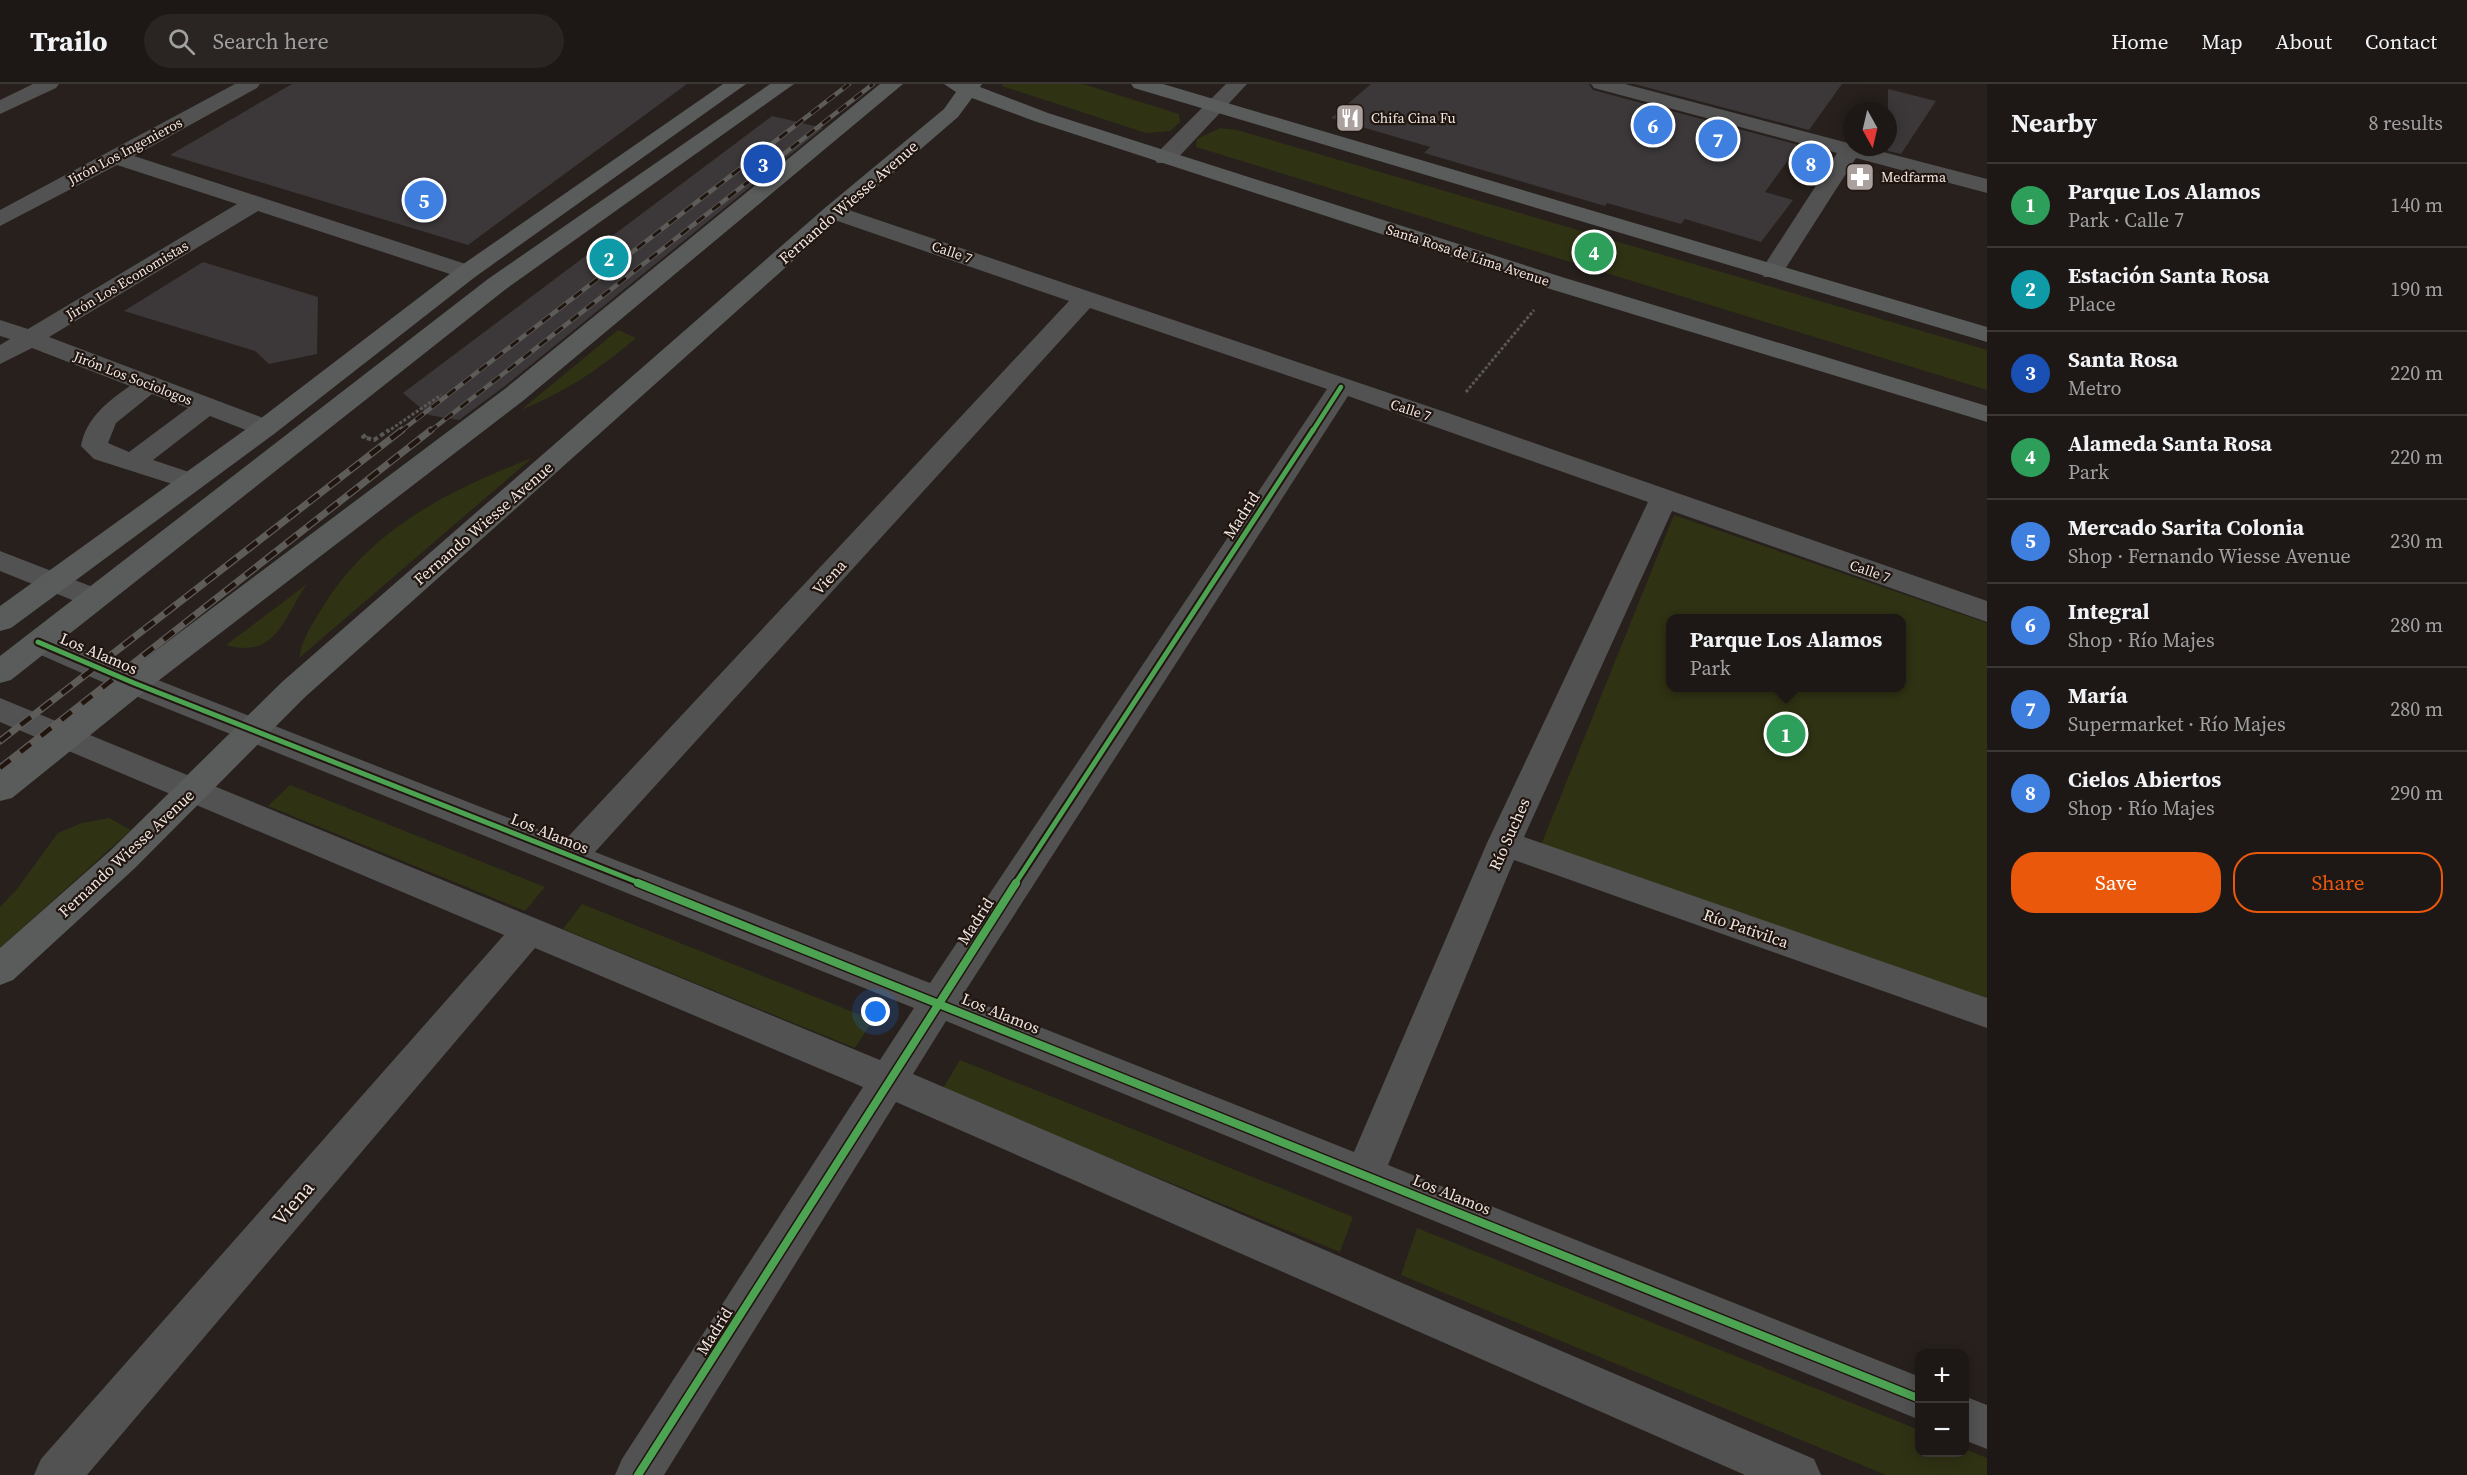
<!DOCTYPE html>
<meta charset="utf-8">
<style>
body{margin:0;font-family:"Source Serif 4",serif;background:#2a2523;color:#f1f3f6}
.controls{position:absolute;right:18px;bottom:18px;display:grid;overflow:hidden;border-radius:12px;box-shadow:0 3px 15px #0003}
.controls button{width:54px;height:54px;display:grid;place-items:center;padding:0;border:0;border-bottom:2px solid #3b3735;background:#1d1816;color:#f1f3f6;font:30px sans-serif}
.compass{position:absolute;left:1843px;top:18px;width:54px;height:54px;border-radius:50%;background:#1d1816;box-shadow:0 3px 15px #0003;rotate:172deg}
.you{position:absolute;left:876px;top:928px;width:21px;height:21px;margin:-15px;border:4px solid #fff;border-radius:50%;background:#1a73e8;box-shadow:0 0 0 9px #1a73e833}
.badge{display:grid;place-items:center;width:39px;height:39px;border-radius:50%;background:#ea580c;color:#fff;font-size:20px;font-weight:700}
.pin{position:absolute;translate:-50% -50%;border:3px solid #fff;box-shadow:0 2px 6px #0006}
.popup{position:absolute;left:1666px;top:530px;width:240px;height:78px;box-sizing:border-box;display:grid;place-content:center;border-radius:12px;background:#1d1816;filter:drop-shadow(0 2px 4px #0005);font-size:20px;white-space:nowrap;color:#a0a0a1}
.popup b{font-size:22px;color:#f1f3f6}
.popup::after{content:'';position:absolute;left:50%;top:100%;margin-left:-12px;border:12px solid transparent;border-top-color:#1d1816}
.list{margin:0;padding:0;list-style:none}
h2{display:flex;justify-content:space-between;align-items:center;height:78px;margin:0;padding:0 24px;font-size:26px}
h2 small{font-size:20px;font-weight:400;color:#a0a0a1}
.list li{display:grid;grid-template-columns:39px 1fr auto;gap:18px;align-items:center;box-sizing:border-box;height:84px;padding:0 24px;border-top:2px solid #3b3735}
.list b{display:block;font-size:22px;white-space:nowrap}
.list p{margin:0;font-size:20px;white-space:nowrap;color:#a0a0a1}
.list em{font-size:20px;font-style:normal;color:#a0a0a1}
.actions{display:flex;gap:12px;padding:18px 24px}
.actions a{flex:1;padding:14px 0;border:2px solid #ea580c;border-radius:24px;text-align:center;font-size:21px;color:#ea580c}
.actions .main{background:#ea580c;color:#fff}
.icon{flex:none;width:33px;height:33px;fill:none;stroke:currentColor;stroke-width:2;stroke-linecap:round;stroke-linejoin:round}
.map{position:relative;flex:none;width:1987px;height:1391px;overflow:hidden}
header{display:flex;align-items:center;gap:36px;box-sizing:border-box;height:84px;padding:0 30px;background:#1d1816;border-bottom:2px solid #3b3735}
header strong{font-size:28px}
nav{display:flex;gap:33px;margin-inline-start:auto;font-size:21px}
.search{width:420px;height:54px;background:#2a2523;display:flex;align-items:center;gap:15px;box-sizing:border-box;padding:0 21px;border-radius:33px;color:#a0a0a1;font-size:22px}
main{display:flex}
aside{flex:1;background:#1d1816}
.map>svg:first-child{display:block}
.green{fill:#303214;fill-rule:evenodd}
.building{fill:#3c3839}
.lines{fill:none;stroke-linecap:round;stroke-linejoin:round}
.path-far1{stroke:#595856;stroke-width:3;stroke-dasharray:3 2;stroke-linecap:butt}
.path{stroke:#595856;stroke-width:4;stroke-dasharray:4.5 3;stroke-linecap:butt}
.minor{fill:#525252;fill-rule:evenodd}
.major{fill:#595c5b;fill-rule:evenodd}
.rail-far1-casing{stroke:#5e5c59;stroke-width:4.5}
.rail-casing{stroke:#5e5c59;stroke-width:7}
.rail-far1{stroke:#211510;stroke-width:3;stroke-dasharray:10;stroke-linecap:butt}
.rail{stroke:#211510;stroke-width:4.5;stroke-dasharray:13;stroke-linecap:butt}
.cycleway-far2-casing{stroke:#211510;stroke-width:8}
.cycleway-far1-casing{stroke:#211510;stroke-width:9}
.cycleway-casing{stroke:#211510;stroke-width:11}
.cycleway-far2{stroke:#4ca352;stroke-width:4.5}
.cycleway-far1{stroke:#4ca352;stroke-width:5}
.cycleway{stroke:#4ca352;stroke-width:8}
.labels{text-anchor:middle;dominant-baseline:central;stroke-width:4.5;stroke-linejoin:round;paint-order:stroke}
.far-poi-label{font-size:14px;fill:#f0e7e3;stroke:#211510;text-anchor:start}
.far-street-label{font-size:14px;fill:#f0e7e3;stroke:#211510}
.street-label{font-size:16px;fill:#f0e7e3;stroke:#211510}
.near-street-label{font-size:20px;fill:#f0e7e3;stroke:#211510}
</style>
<header>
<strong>Trailo</strong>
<div class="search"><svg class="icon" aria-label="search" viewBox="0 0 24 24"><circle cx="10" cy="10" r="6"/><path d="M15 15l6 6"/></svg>Search here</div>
<nav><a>Home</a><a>Map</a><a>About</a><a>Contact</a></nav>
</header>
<main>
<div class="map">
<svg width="1987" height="1391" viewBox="0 0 1987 1391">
<rect width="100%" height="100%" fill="#27201d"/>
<!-- green -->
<path class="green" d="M1003,0H1083L1179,30L1180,38L1170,47L1146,49L1002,2Z
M1220,44L1237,46L1987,266V306L1196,63L1197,55Z
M618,246L636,254C600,285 565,308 521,326Z
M532,374L299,574V575C302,554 313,539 324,521C372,444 450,406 532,374Z
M1674,431L1987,539V918L1541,761ZM1670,534H1902V604H1670Z
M307,500C284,532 277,576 226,561Z
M290,701L545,803L525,827L268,722Z
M109,734L131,746L0,864V823L17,805L58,749L82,739Z
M582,820L873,936L855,964L563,845Z
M960,976L1353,1133L1340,1168L942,1006Z
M1417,1144L1919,1346L1920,1368H1964L1965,1365L1987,1374V1391H1886L1401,1191Z"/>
<!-- building -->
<path class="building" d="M292,0H687L468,161L170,71Z
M1371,0H1589L1593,6L1799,61L1765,108L1793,116L1761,158L1685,135L1681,140L1607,119L1605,122L1424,69L1430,63L1331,34Z
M1634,0H1842L1809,46Z
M1888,5L1936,17L1901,70L1888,67Z
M772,32L823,44L505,302L459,336L429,331L403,309Z
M203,178L318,213L317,270L269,280L255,267L124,227Z"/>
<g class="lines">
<!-- path-far1 -->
<path class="path-far1" d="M1466,308L1534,226
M387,348L441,311"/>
<!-- path -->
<path class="path" d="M366,351L363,353L374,356L389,346"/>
<!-- minor -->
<path class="minor" d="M33,0H59L56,4L0,30V16Z
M235,0H260L257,4L134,72L475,183L479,188L475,193H459L258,127L49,253L274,338L278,344L274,350L265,352L256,350L210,332L153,376L201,392L205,398L201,404L191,406L94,375L81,362C86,334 108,317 130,302L32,264L0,280V261L10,255L0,252V236L28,245L237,120L117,81L0,142V126ZM152,310L188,324L129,368L108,359L116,339Z
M1226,0H1247L1173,79H1157L1154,74L1157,69Z
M1591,0H1625L1852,60V63H1864L1987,95V109L1856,74L1780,193H1764L1760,188L1837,69L1594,4Z
M834,121L1451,330L1987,517V538L1672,427L1524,753L1987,914V944L1514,776L1388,1081L1920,1293V1336L946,937L913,990L1814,1375L1821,1391H1745L896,1018L664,1391H615L622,1375L863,1003L535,864L87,1391H34L41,1375L504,851L0,638V614L880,976L914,924L123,607L27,565L23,558L27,551L38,548L49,551L145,591L565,756L1069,217L826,133L823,128L826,123ZM1090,224L1327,305L930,899L595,768ZM1348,312L1648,418L1487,759L1354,1068L962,912Z
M0,467L103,507L107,514L103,521L92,524L0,487Z
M1964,1312L1987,1321V1365L1964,1356Z"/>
<!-- major -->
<path class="major" d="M723,0H746L475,193L274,350L11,544L0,547V522L256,338L459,183Z
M770,0H794L506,205L11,596L0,599V572L488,195Z
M880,0H903L524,316L145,607L12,714L0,717V687L123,591L506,304Z
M944,0H982L980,3L1048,29L1565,194L1987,322V338L1547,204L1034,37L972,14L958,33L842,133L304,614L135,784L13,896L0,901V864L111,766L282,598L826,123L944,25L956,8Z
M1131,0H1163L1987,243V258L1134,4Z"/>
<!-- rail-far1 casing -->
<g class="rail-far1-casing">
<path id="rail-far1" d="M400,348L849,0
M429,348L873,0"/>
</g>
<!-- rail casing -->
<g class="rail-casing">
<path id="rail" d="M0,657L402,346
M0,684L431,346"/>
</g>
<!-- rail-far1 -->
<use href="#rail-far1" class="rail-far1"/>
<!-- rail -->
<use href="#rail" class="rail"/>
<!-- cycleway-far2 casing -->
<g class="cycleway-far2-casing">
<path id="cycleway-far2" d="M1312,348L1341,303"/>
</g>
<!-- cycleway-far1 casing -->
<g class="cycleway-far1-casing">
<path id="cycleway-far1" d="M38,558L134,599L642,800
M1015,800L1313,346"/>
</g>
<!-- cycleway casing -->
<g class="cycleway-casing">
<path id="cycleway" d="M638,799L1920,1315
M638,1391L1016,799"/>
</g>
<!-- cycleway-far2 -->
<use href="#cycleway-far2" class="cycleway-far2"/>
<!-- cycleway-far1 -->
<use href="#cycleway-far1" class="cycleway-far1"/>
<!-- cycleway -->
<use href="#cycleway" class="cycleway"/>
</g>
<!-- icons -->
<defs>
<g id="restaurant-square" transform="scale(1.5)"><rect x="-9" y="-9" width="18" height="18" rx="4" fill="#aaa19e" stroke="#211510"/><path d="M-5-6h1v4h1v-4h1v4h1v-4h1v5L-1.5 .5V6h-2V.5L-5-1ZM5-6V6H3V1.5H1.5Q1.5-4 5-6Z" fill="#fff"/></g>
<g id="pharmacy-square" transform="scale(1.5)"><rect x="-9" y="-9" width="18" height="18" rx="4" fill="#aaa19e" stroke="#211510"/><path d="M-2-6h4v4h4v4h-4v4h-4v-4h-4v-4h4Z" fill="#fff"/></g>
</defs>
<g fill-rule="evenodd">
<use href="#restaurant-square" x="1350" y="34"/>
<use href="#pharmacy-square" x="1860" y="93"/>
</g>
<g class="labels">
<!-- far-poi labels -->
<g class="far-poi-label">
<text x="1371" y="34">Chifa Cina Fu</text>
<text x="1881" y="93">Medfarma</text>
</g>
<!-- far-street labels -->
<g class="far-street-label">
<text transform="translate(125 67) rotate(-28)">Jirón Los Ingenieros</text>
<text transform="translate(952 168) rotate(19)">Calle 7</text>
<text transform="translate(1468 171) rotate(18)">Santa Rosa de Lima Avenue</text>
<text transform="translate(127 196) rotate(-31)">Jirón Los Economistas</text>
<text transform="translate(133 294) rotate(21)">Jirón Los Sociologos</text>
<text transform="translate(1411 326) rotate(18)">Calle 7</text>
<text transform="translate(1870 487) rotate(19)">Calle 7</text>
</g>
<!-- street labels -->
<g class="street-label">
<text transform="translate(848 118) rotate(-41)">Fernando Wiesse Avenue</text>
<text transform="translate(1241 431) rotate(-57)">Madrid</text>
<text transform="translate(483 439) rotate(-41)">Fernando Wiesse Avenue</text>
<text transform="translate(829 493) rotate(-47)">Viena</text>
<text transform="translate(99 569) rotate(23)">Los Alamos</text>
<text transform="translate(550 749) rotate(22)">Los Alamos</text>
<text transform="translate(1509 750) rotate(-66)">Río Suches</text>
<text transform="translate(126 769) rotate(-43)">Fernando Wiesse Avenue</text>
<text transform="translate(975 837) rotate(-57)">Madrid</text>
<text transform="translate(1746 844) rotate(19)">Río Pativilca</text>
<text transform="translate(1001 929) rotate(22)">Los Alamos</text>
<text transform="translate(1452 1110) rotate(22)">Los Alamos</text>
<text transform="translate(714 1247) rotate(-58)">Madrid</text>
</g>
<!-- near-street labels -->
<g class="near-street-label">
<text transform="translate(293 1119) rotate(-49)">Viena</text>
</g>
</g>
</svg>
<div class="controls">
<button>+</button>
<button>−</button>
</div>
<svg class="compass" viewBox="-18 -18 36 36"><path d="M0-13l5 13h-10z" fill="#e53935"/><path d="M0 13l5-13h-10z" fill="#a0a0a1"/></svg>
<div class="you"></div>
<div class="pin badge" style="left:1786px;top:650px;background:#2e9e5b">1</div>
<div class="popup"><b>Parque Los Alamos</b>Park</div>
<div class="pin badge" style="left:609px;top:174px;background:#0f9aa8">2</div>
<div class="pin badge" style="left:763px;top:80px;background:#1a4fb4">3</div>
<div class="pin badge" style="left:1594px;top:168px;background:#2e9e5b">4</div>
<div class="pin badge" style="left:424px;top:116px;background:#3f7fe0">5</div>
<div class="pin badge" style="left:1653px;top:41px;background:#3f7fe0">6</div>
<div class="pin badge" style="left:1718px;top:55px;background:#3f7fe0">7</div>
<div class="pin badge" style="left:1811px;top:79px;background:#3f7fe0">8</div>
</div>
<aside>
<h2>Nearby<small>8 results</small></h2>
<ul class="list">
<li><span class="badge" style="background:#2e9e5b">1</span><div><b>Parque Los Alamos</b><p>Park · Calle 7</p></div><em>140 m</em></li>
<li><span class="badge" style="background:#0f9aa8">2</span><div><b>Estación Santa Rosa</b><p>Place</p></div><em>190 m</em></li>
<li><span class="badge" style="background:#1a4fb4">3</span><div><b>Santa Rosa</b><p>Metro</p></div><em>220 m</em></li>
<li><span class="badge" style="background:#2e9e5b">4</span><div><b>Alameda Santa Rosa</b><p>Park</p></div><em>220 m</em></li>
<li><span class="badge" style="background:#3f7fe0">5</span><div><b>Mercado Sarita Colonia</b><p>Shop · Fernando Wiesse Avenue</p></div><em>230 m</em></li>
<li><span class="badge" style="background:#3f7fe0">6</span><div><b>Integral</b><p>Shop · Río Majes</p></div><em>280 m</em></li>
<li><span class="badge" style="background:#3f7fe0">7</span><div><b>María</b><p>Supermarket · Río Majes</p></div><em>280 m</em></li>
<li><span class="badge" style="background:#3f7fe0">8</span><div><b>Cielos Abiertos</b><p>Shop · Río Majes</p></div><em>290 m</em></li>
</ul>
<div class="actions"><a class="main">Save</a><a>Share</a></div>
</aside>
</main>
